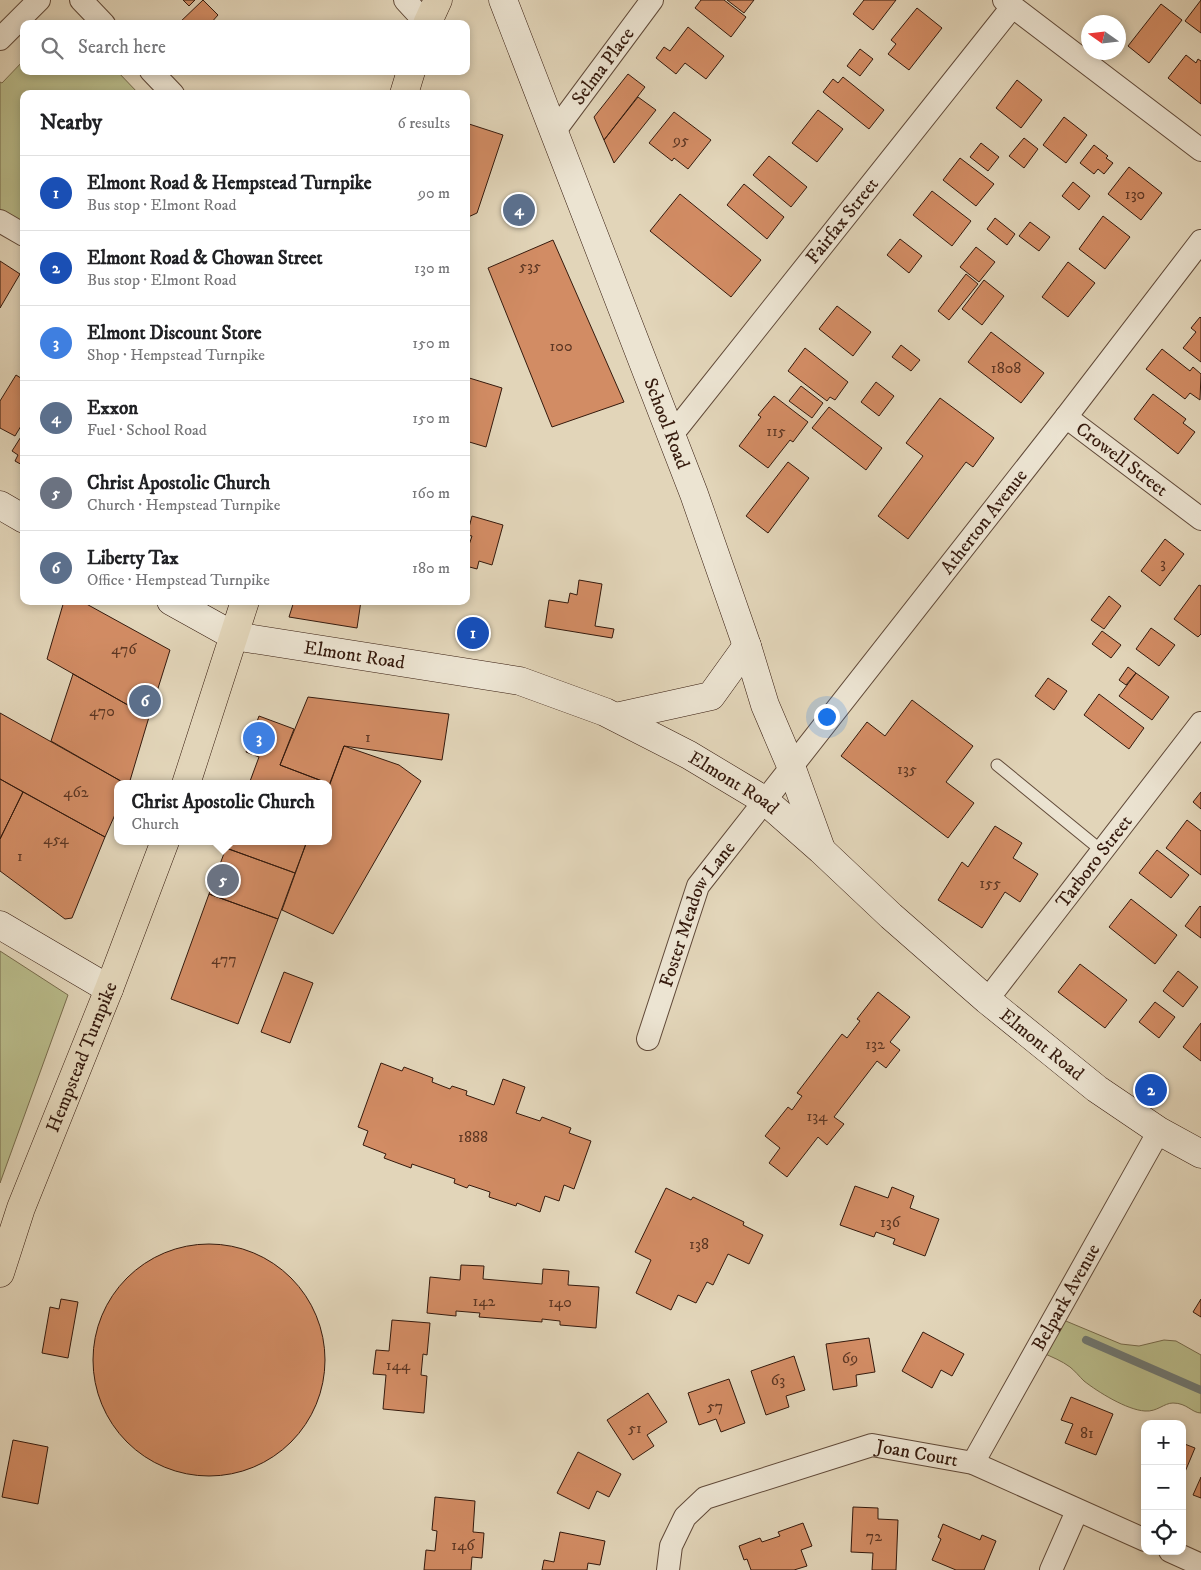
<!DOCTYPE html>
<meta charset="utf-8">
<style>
body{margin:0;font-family:"IM FELL DW Pica",serif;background:#f2f2f2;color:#202124}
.controls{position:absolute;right:15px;bottom:15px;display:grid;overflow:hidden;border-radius:10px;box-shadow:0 2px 8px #0003}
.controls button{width:45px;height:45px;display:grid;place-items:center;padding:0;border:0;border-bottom:1px solid #e0e0e0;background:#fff;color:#202124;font:25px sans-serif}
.compass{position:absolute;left:1081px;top:15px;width:45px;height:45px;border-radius:50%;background:#fff;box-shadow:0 2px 8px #0003;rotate:284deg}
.you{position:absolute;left:826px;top:716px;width:18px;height:18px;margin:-12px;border:4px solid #fff;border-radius:50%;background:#1a73e8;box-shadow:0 0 0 8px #1a73e833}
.badge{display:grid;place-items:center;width:32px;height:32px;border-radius:50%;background:#1a73e8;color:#fff;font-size:16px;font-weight:700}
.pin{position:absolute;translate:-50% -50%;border:2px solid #fff;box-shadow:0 1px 5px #0006}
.popup{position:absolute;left:114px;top:780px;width:218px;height:65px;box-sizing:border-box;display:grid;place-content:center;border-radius:10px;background:#fff;filter:drop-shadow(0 1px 4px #0005);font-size:16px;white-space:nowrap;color:#757577}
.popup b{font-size:19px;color:#202124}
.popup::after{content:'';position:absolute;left:50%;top:100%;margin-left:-10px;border:10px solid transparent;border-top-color:#fff}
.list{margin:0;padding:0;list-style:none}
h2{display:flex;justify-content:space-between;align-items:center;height:65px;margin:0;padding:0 20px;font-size:21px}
h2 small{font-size:16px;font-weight:400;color:#757577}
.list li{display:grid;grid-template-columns:32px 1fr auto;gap:15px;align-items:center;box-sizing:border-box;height:75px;padding:0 20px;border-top:1px solid #e0e0e0}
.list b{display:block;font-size:19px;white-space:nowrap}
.list p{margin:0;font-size:16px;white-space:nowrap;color:#757577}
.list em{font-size:16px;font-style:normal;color:#757577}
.icon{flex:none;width:28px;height:28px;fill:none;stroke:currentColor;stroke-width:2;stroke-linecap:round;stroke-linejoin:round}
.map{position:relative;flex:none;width:1201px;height:1570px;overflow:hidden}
.search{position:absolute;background:#fff;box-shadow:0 2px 8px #0003;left:20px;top:20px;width:450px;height:55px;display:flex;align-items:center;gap:12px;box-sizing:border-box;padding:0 18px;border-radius:10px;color:#757577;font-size:19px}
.panel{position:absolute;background:#fff;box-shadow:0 2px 8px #0003;left:20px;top:90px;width:450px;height:515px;border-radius:10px}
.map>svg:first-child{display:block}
.green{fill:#b9bc8b;stroke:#776b4c}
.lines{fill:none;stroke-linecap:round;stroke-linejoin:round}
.stream{stroke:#6f7873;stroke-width:8}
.building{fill:#d28c64;stroke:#351a0d}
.lane-casing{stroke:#604938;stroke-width:13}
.street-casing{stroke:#604938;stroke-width:24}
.secondary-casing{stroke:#351a0d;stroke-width:29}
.primary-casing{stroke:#351a0d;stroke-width:29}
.lane{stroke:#ece4d2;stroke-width:11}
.street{stroke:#ece4d2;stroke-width:22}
.secondary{stroke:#ece4d2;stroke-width:28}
.primary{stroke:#e2d5b9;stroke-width:28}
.labels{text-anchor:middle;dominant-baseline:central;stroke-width:4;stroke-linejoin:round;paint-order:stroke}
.number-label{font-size:16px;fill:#5c3623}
.street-label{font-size:19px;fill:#351a0d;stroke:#ece4d2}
</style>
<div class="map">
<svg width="1201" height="1570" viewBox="0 0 1201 1570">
<rect width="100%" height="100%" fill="#e2d5b9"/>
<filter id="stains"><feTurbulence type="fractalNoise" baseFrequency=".004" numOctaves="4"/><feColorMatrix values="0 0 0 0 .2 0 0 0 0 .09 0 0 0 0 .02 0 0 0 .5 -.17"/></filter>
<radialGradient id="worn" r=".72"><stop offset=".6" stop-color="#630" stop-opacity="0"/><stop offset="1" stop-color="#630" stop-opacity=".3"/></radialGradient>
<!-- green -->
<path class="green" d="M24,60V71H117L139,94H24V232L0,217V82L2,83Z
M0,951L68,995L0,1183Z
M1061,1319L1121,1344L1139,1346L1164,1340L1176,1341L1201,1355V1413C1192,1413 1187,1403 1173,1403C1164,1403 1157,1412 1145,1411C1127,1410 1098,1392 1084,1381C1079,1376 1075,1371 1070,1367C1062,1361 1052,1357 1043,1353Z"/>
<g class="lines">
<!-- stream -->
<path class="stream" d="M1086,1340L1201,1390"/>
</g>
<!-- building -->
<path class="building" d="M183,0H195L189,6Z
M203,0L218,15L210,24H178Z
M701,0H724L746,17L731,37L695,8Z
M727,0H754L744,13Z
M864,0H896L873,30L853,14Z
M1201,0V33L1185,21Z
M1161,4L1182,20L1149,63L1128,46Z
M917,8L942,28L909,70L888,54L896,44L891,40Z
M688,27L724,56L706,79L685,63L676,74L656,58L664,47L670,51Z
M860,49L873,59L860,76L847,66Z
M1186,55L1196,63L1198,59L1201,61V104L1168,78Z
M628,74L645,87L604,140L594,117Z
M843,77L884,110L869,129L823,92L833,79L838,83Z
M1017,80L1042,100L1021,128L996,108Z
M638,97L656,110L614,163L604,140Z
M818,110L843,129L817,162L792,143Z
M674,112L711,140L688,169L674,158L672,161L649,143Z
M1064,117L1087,135L1066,163L1043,145Z
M466,123L503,135L477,213L466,218Z
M1024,138L1038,149L1024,168L1009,156Z
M981,143L999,157L988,171L970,157Z
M1094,145L1108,156L1106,158L1113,163L1104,174L1098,169L1094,174L1080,163Z
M769,156L807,187L791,207L753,175Z
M960,158L994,184L976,206L943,180Z
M1129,167L1162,193L1141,220L1108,194Z
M1073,182L1090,196L1079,210L1062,196Z
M744,184L784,217L767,239L727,205Z
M932,191L971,221L952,246L913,215Z
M680,194L761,260L731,297L650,231Z
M1103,216L1130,237L1105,269L1079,249Z
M995,218L1015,234L1007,245L987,229Z
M1030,222L1050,237L1039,251L1019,236Z
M900,239L922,256L909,273L887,255Z
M553,240L624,402L552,427L488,268Z
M976,247L995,262L979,282L960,267Z
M0,261L20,274L0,308Z
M1068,262L1095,283L1068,317L1042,297Z
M966,274L978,284L949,320L938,311Z
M984,280L1004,296L982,325L962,309Z
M837,306L871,332L853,356L819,329Z
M1200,317L1201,318V362L1183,348L1196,332L1191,328Z
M991,332L1044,373L1021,403L968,362Z
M901,345L920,360L911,371L892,357Z
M805,348L848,382L835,400L830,397L827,401L788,371Z
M1162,349L1190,371L1193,367L1201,374L1200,400L1190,393L1185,399L1146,369Z
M16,375L24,380V421L15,436L0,428V401Z
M466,377L502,388L486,447L466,441Z
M876,382L894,396L879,416L861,402Z
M801,386L823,403L812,418L789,401Z
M1153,394L1186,419L1183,423L1195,432L1178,454L1134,419Z
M774,396L808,422L793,442L790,440L768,468L739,446L761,417L758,415Z
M940,398L994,438L973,467L966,462L908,539L878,516L923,456L906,443Z
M829,407L882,448L866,470L812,428Z
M24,432V466L15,461L18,455L12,451Z
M788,462L809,478L768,533L746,516Z
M472,516L503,525L492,565L479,561L477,569L466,566V554L472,536L467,535Z
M1165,539L1184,554L1160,586L1141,571Z
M579,580L602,584L595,626L614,629L612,638L545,627L549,600L568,603L570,593L577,595Z
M1199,585L1201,586V634L1198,637L1174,619Z
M1109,596L1121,606L1104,629L1091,620Z
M64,601H81L170,650L149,717L47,659Z
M294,601H361L357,628L289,617Z
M1151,628L1175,645L1159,666L1136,649Z
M1102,631L1121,645L1111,658L1092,644Z
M1128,667L1136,673L1126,685L1119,680Z
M1136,673L1169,697L1152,720L1119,696Z
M73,674L149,717L129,784H126L51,741Z
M1048,678L1067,691L1054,710L1035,696Z
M1099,694L1144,728L1129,749L1084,715Z
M308,697L449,714L442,760L344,746L330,784L280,765Z
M912,700L973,746L946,782L974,803L948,838L841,756L867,722L885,736Z
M0,713L126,784H118V808L105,837L0,779Z
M259,716L294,729L280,765L330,784L328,788V784H249L259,757L246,752Z
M344,746L399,765L421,781L333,934L282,910L307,841H328V788Z
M0,779L23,792L0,839Z
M23,792L105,837L72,918L65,919L0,871V839Z
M1201,792V809L1193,802Z
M1187,820L1201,831V875L1166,848Z
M995,826L1022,843L1013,858L1038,874L1020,902L1005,892L982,928L938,900L962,862L968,867Z
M228,841H307L295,873L226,848Z
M226,848L295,873L278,919L209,894Z
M1157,850L1189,875L1171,898L1139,873Z
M209,894L278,919L238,1024L171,999Z
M1131,899L1177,935L1155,964L1109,927Z
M1200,906L1201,907V938L1185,926Z
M1080,964L1127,1000L1105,1028L1058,992Z
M1178,971L1198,987L1183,1007L1163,991Z
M284,972L313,983L290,1043L261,1032Z
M878,992L910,1017L890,1042L900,1050L886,1068L877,1061L834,1117L844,1124L827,1145L818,1137L787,1177L769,1163L780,1148L765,1136L788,1107L792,1110L802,1096L797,1093L842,1034L847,1038L860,1021L857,1019Z
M1155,1002L1175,1017L1159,1038L1139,1022Z
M1201,1023V1061L1183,1047Z
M381,1063L402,1071L404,1067L433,1078L432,1082L450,1089L452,1086L467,1091L466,1095L494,1105L503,1079L525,1087L516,1113L540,1121L542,1117L571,1128L569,1133L591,1141L574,1189L564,1185L559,1201L545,1196L540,1212L517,1203L516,1206L489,1197L490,1192L469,1185L467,1188L454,1183L455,1179L412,1164L411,1168L384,1158L386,1154L363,1145L368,1131L358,1127Z
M855,1186L888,1198L892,1187L914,1196L910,1208L939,1219L925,1256L893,1244L895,1239L876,1232L874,1237L840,1225Z
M666,1188L691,1200L693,1197L744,1222L743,1225L763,1235L749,1264L728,1254L713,1285L707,1282L696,1303L678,1295L671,1310L636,1293L651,1260L635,1252Z
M93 1360a116 116 0 1 1 232 0a116 116 0 1 1-232 0Z
M461,1265L484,1266L483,1279L542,1284L543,1269L569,1271L568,1285L599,1287L596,1328L560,1325V1321L542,1319V1322L479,1317L480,1313L456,1311V1316L427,1313L430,1277L460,1280Z
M61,1299L78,1302L68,1358L42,1353L50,1307L59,1309Z
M1201,1299V1317L1193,1312Z
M392,1320L430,1323L427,1355L423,1354L421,1375L427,1376L424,1413L383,1409L386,1375L373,1374L376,1350L389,1351Z
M923,1332L964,1354L952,1376L941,1370L932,1388L902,1371Z
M869,1338L875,1372L856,1375L857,1386L833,1390L826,1344Z
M794,1356L805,1390L786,1396L789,1407L766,1415L751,1371Z
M729,1379L745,1423L721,1432L716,1419L699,1425L688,1393Z
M648,1393L667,1422L647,1435L654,1446L633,1460L607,1420Z
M1071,1397L1113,1414L1096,1455L1065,1443L1073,1424L1061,1420Z
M13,1440L48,1447L38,1504L2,1497Z
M1182,1443L1195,1448L1182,1479Z
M578,1452L621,1474L609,1497L597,1491L589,1509L557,1493Z
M1201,1477V1498L1193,1495Z
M435,1497L475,1501L473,1532L484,1533L482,1558L472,1557L471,1570H424L426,1550L435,1551L437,1531L432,1530Z
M853,1507L878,1508V1519L898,1520L896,1570H872L873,1553L851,1552Z
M803,1523L812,1546L801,1550L807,1566L794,1570H751L747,1559L744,1560L739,1546L760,1538L762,1542L780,1536L778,1532Z
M943,1524L980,1540L982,1535L996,1541L984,1570H956L932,1560L941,1539L938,1537Z
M560,1532L605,1541L600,1565L588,1563L587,1570H542L544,1560L554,1562Z"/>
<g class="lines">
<!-- lane casing -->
<g class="lane-casing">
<path id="lane" d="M997,765L1102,851"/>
</g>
<!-- street casing -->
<g class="street-casing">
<g id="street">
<path d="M81,0L104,24"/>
<path d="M405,0L427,24"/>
<path d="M1004,0L1201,150"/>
<path d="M0,39L39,0"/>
<path d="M151,71L173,94"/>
<path id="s1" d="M554,132L652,0"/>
<path d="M0,221L24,235"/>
<path id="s2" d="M1066,417L1201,519"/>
<path id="s3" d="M671,436L1012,7"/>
<path id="s4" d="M987,1000L1201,723"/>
<path id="s5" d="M648,1039L698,886L1066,417L1201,241"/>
<path id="s6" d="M973,1463L1159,1131"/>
<path d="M1170,1551L1201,1565"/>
<path id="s7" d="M668,1570L671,1546L685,1517L705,1498L872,1445L973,1463L1145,1540"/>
<path d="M1051,1570L1077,1511"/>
</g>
</g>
<!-- secondary casing -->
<g class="secondary-casing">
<g id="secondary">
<path id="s8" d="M503,0L694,494L747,646L765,705L791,766L821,849"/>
<path d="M0,505L24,519"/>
<path id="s9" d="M171,601L234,636L520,681L605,712L689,755L764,800L821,850L891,916L987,1000L1097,1089L1159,1131L1201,1154"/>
<path d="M616,717L711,696L747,646"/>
<path d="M0,925L109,989"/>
</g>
</g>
<!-- primary casing -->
<g class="primary-casing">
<g id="primary">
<path d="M427,24L438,0"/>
<path d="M404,94L411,71"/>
<path d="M186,784L245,601"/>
<path id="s10" d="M0,1273L21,1208L109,989L165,841"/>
</g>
</g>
<!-- lane -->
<use href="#lane" class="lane"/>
<!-- street -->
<use href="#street" class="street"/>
<!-- secondary -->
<use href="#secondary" class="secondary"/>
<!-- primary -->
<use href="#primary" class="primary"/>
</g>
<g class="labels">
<!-- number labels -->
<g class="number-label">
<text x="681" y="140">95</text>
<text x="1135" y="194">130</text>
<text x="530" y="266">535</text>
<text x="561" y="346">100</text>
<text x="1006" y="368">1808</text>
<text x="776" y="431">115</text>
<text x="1163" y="563">3</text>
<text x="124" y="649">476</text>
<text x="102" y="711">470</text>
<text x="368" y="737">1</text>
<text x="907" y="769">135</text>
<text x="76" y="792">462</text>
<text x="56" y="839">454</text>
<text x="20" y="856">1</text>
<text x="990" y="883">155</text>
<text x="224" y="959">477</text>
<text x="875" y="1044">132</text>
<text x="817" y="1116">134</text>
<text x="473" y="1137">1888</text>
<text x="890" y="1222">136</text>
<text x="699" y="1244">138</text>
<text x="484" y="1301">142</text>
<text x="560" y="1302">140</text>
<text x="850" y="1358">69</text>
<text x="398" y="1365">144</text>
<text x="778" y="1380">63</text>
<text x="715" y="1406">57</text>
<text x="635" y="1428">51</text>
<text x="1087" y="1433">81</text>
<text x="874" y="1536">72</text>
<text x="463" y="1545">146</text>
</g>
<!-- street labels -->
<g class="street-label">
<text stroke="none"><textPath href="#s1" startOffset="82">Selma Place</textPath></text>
<text stroke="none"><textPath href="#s3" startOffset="275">Fairfax Street</textPath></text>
<text stroke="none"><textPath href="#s8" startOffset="454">School Road</textPath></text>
<text stroke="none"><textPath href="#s2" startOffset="70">Crowell Street</textPath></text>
<text stroke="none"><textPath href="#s5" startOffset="624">Atherton Avenue</textPath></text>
<text stroke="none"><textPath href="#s9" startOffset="194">Elmont Road</textPath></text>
<text stroke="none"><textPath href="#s9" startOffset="599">Elmont Road</textPath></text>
<text stroke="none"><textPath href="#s4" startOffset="175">Tarboro Street</textPath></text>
<text stroke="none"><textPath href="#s5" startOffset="135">Foster Meadow Lane</textPath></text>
<text stroke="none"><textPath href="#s9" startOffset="1004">Elmont Road</textPath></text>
<text stroke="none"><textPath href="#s10" startOffset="231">Hempstead Turnpike</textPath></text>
<text stroke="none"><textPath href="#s6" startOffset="190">Belpark Avenue</textPath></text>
<text stroke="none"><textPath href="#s7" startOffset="305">Joan Court</textPath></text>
</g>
</g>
<rect width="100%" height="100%" filter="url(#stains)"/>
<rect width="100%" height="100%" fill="url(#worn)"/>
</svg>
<div class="controls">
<button>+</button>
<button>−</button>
<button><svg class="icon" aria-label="locate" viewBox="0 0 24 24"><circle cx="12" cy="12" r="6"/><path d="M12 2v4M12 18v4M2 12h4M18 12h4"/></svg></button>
</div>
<svg class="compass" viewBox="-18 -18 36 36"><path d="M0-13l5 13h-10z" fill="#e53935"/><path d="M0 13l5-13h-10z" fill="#757577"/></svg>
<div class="you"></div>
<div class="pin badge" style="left:473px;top:633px;background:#1a4fb4">1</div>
<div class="pin badge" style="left:1151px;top:1090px;background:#1a4fb4">2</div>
<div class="pin badge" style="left:259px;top:738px;background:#3f7fe0">3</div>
<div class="pin badge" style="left:519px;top:210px;background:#5c6f8a">4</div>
<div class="pin badge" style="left:223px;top:880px;background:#6b7280">5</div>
<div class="popup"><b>Christ Apostolic Church</b>Church</div>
<div class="pin badge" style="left:145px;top:701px;background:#5c6f8a">6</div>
<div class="search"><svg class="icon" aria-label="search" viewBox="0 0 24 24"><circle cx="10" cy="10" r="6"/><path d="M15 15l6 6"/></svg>Search here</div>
<section class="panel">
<h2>Nearby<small>6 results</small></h2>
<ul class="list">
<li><span class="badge" style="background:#1a4fb4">1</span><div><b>Elmont Road &amp; Hempstead Turnpike</b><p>Bus stop · Elmont Road</p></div><em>90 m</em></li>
<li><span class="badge" style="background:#1a4fb4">2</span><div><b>Elmont Road &amp; Chowan Street</b><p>Bus stop · Elmont Road</p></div><em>130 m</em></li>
<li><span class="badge" style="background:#3f7fe0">3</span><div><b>Elmont Discount Store</b><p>Shop · Hempstead Turnpike</p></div><em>150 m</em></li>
<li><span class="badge" style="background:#5c6f8a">4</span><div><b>Exxon</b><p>Fuel · School Road</p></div><em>150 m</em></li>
<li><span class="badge" style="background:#6b7280">5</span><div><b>Christ Apostolic Church</b><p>Church · Hempstead Turnpike</p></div><em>160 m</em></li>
<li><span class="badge" style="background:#5c6f8a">6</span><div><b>Liberty Tax</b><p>Office · Hempstead Turnpike</p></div><em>180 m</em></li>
</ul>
</section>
</div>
